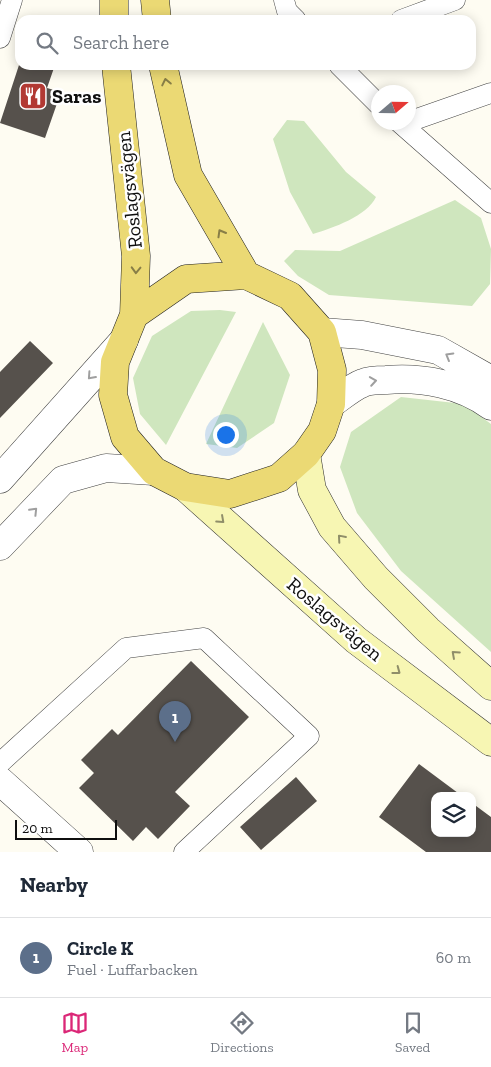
<!DOCTYPE html>
<meta charset="utf-8">
<style>
body{margin:0;font-family:"Zilla Slab",serif;background:#f6f6f7;color:#1f2937}
.controls{position:absolute;right:15px;bottom:15px;display:grid;overflow:hidden;border-radius:10px;box-shadow:0 2px 12px #0003}
.controls button{width:45px;height:45px;display:grid;place-items:center;padding:0;border:0;border-bottom:1px solid #e0e1e3;background:#fff;color:#1f2937;font:25px sans-serif}
.compass{position:absolute;left:371px;top:85px;width:45px;height:45px;border-radius:50%;background:#fff;box-shadow:0 2px 12px #0003;rotate:70deg}
.scale{position:absolute;left:15px;bottom:12px;width:102px;box-sizing:border-box;padding-left:5px;border:2px solid #0f0f0f;border-top:0;font-size:14px;line-height:18px;white-space:nowrap;color:#0f0f0f;-webkit-text-stroke:4px #fff;paint-order:stroke}
.you{position:absolute;left:225px;top:434px;width:18px;height:18px;margin:-12px;border:4px solid #fff;border-radius:50%;background:#1a73e8;box-shadow:0 0 0 8px #1a73e833}
.badge{display:grid;place-items:center;width:32px;height:32px;border-radius:50%;background:#db2777;color:#fff;font-size:16px;font-weight:700}
.pin{position:absolute;translate:-50% -41px;filter:drop-shadow(0 1px 2px #0008)}
.pin::after{content:'';position:absolute;top:26px;width:18px;height:15px;background:inherit;clip-path:polygon(0 0,100% 0,50% 100%)}
.list{margin:0;padding:0;list-style:none}
h2{display:flex;justify-content:space-between;align-items:center;height:65px;margin:0;padding:0 20px;font-size:21px}
h2 small{font-size:16px;font-weight:400;color:#747a83}
.list li{display:grid;grid-template-columns:32px 1fr auto;gap:15px;align-items:center;box-sizing:border-box;height:80px;padding:0 20px;border-top:1px solid #e0e1e3}
.list b{display:block;font-size:19px;white-space:nowrap}
.list p{margin:0;font-size:16px;white-space:nowrap;color:#747a83}
.list em{font-size:16px;font-style:normal;color:#747a83}
.icon{flex:none;width:28px;height:28px;fill:none;stroke:currentColor;stroke-width:2;stroke-linecap:round;stroke-linejoin:round}
.map{position:relative;flex:none;width:491px;height:852px;overflow:hidden}
.search{position:absolute;background:#fff;box-shadow:0 2px 12px #0003;left:15px;right:15px;top:15px;height:55px;display:flex;align-items:center;gap:12px;box-sizing:border-box;padding:0 18px;border-radius:15px;color:#747a83;font-size:19px}
.sheet{height:145px;background:#fff}
nav{display:flex;justify-content:space-around;align-items:center;box-sizing:border-box;height:70px;border-top:1px solid #e0e1e3;background:#fff;font-size:14px;color:#747a83}
nav a{display:grid;justify-items:center;gap:2px}
nav .on{color:#db2777}
.map>svg:first-child{display:block}
.green{fill:#cfe6be}
.building{fill:#56514c}
.lines{fill:none;stroke-linecap:round;stroke-linejoin:round}
.lane-casing{stroke:#424242;stroke-width:21}
.street-casing{stroke:#424242;stroke-width:29}
.secondary-casing{stroke:#313131;stroke-width:29}
.primary-casing{stroke:#202020;stroke-width:29}
.lane{stroke:#fff;stroke-width:20}
.street{stroke:#fff;stroke-width:28}
.secondary{stroke:#f7f6b3;stroke-width:28}
.primary{stroke:#ebd974;stroke-width:28}
.oneway{stroke:#887e47}
.oneway2{stroke:#9f9f9f}
.oneway3{stroke:#8f8e69}
.labels{text-anchor:middle;dominant-baseline:central;stroke-width:5;stroke-linejoin:round;paint-order:stroke}
.poi-label{font-size:20px;font-weight:bold;fill:#0f0f0f;stroke:#fff;text-anchor:start}
.street-label{font-size:20px;fill:#0f0f0f;stroke:#fff}
</style>
<div class="map">
<svg width="491" height="852" viewBox="0 0 491 852">
<rect width="100%" height="100%" fill="#fefcf2"/>
<!-- green -->
<path class="green" d="M287,120L304,121L346,172L376,197C367,216 333,228 313,234L290,192L273,139Z
M455,200L481,218L491,249L490,284L472,306L329,295L298,276L284,261L295,250L340,251Z
M220,310L236,312L166,445L140,414L133,378L152,336L191,311Z
M263,322L290,375L274,423L237,448L206,444Z
M401,397L464,404L491,424V652L401,571L357,513L340,467L351,432Z"/>
<!-- building -->
<path class="building" d="M19,65H55L47,88L61,92L45,138L0,123Z
M30,341L53,363L0,418V372Z
M191,661L249,717L175,792L190,806L158,839L146,827L133,841L79,788L94,773L81,760L112,729L118,735Z
M419,764L462,796H435V833H472V803L491,817V852H426L379,817Z
M296,777L317,801L261,850L240,827Z"/>
<g class="lines">
<!-- lane casing -->
<g class="lane-casing">
<path id="lane" d="M284,0L287,11L296,20
M401,20L455,0
M0,38L12,0
M339,65L378,104
M399,122L491,203
M408,122L491,93
M0,763L126,648L204,638L309,736L184,852"/>
</g>
<!-- street casing -->
<g class="street-casing">
<path id="street" d="M322,332L362,335L438,350L491,380
M331,404C341,397 352,387 363,383C370,380 378,380 386,380C422,377 461,384 491,406
M0,479L124,340
M0,546L63,480L106,468L154,471
M0,781L79,852"/>
</g>
<!-- secondary casing -->
<g class="secondary-casing">
<path id="secondary" d="M306,454L312,490L332,527L376,578L428,630L491,686
M185,487L356,640L491,742"/>
</g>
<!-- primary casing -->
<g class="primary-casing">
<path id="primary" d="M114,0V20
M155,0L157,20
M116,65L136,256L134,315L115,362L113,395L125,437L154,471L185,487L230,494L279,478L306,454L322,431L331,404L332,370L322,332L290,296L246,275L186,279L134,315
M163,65L188,175L246,275"/>
</g>
<!-- lane -->
<use href="#lane" class="lane"/>
<!-- street -->
<use href="#street" class="street"/>
<!-- secondary -->
<use href="#secondary" class="secondary"/>
<!-- primary -->
<use href="#primary" class="primary"/>
</g>
<!-- one-way arrows -->
<defs><path id="oneway-chevron" d="M-2-3.5L2.5 0L-2 3.5" fill="none" stroke-width="1.6" stroke-linecap="round" stroke-linejoin="round" transform="scale(1.25)"/></defs>
<g class="oneway">
<use href="#oneway-chevron" transform="translate(166 82) rotate(-102)"/>
<use href="#oneway-chevron" transform="translate(221 233) rotate(-120)"/>
<use href="#oneway-chevron" transform="translate(136 270) rotate(92)"/>
</g>
<g class="oneway2">
<use href="#oneway-chevron" transform="translate(449 356) rotate(-150)"/>
<use href="#oneway-chevron" transform="translate(91 376) rotate(132)"/>
<use href="#oneway-chevron" transform="translate(373 381) rotate(-9)"/>
<use href="#oneway-chevron" transform="translate(34 511) rotate(-46)"/>
</g>
<g class="oneway3">
<use href="#oneway-chevron" transform="translate(221 520) rotate(42)"/>
<use href="#oneway-chevron" transform="translate(341 538) rotate(-131)"/>
<use href="#oneway-chevron" transform="translate(455 654) rotate(-138)"/>
<use href="#oneway-chevron" transform="translate(397 671) rotate(37)"/>
</g>
<!-- icons -->
<defs>
<g id="restaurant-square" transform="scale(1.4375)"><rect x="-9" y="-9" width="18" height="18" rx="4" fill="#b23933" stroke="#fff"/><path d="M-5-6h1v4h1v-4h1v4h1v-4h1v5L-1.5 .5V6h-2V.5L-5-1ZM5-6V6H3V1.5H1.5Q1.5-4 5-6Z" fill="#fff"/></g>
</defs>
<g fill-rule="evenodd">
<use href="#restaurant-square" x="33" y="96"/>
</g>
<g class="labels">
<!-- poi labels -->
<g class="poi-label">
<text x="52" y="96">Saras</text>
</g>
<!-- street labels -->
<g class="street-label">
<text transform="translate(129 190) rotate(-96)">Roslagsvägen</text>
<text transform="translate(335 619) rotate(40)">Roslagsvägen</text>
</g>
</g>
</svg>
<div class="controls">
<button><svg class="icon" aria-label="layers" viewBox="0 0 24 24"><path d="M12 4l9 5-9 5-9-5zM3 14l9 5 9-5"/></svg></button>
</div>
<svg class="compass" viewBox="-18 -18 36 36"><path d="M0-13l5 13h-10z" fill="#e53935"/><path d="M0 13l5-13h-10z" fill="#747a83"/></svg>
<div class="scale">20 m</div>
<div class="you"></div>
<div class="pin badge" style="left:175px;top:742px;background:#5c6f8a">1</div>
<div class="search"><svg class="icon" aria-label="search" viewBox="0 0 24 24"><circle cx="10" cy="10" r="6"/><path d="M15 15l6 6"/></svg>Search here</div>
</div>
<section class="sheet">
<h2>Nearby<small></small></h2>
<ul class="list">
<li><span class="badge" style="background:#5c6f8a">1</span><div><b>Circle K</b><p>Fuel · Luffarbacken</p></div><em>60 m</em></li>
</ul>
</section>
<nav>
<a class="on"><svg class="icon" aria-label="map" viewBox="0 0 24 24"><path d="M3 6l6-2 6 2 6-2v14l-6 2-6-2-6 2zM9 4v14M15 6v14"/></svg>Map</a>
<a><svg class="icon" aria-label="directions" viewBox="0 0 24 24"><path d="M12 3l9 9-9 9-9-9zM9 14v-3h6M13 9l2 2-2 2"/></svg>Directions</a>
<a><svg class="icon" aria-label="saved" viewBox="0 0 24 24"><path d="M7 4h10v16l-5-4-5 4z"/></svg>Saved</a>
</nav>
